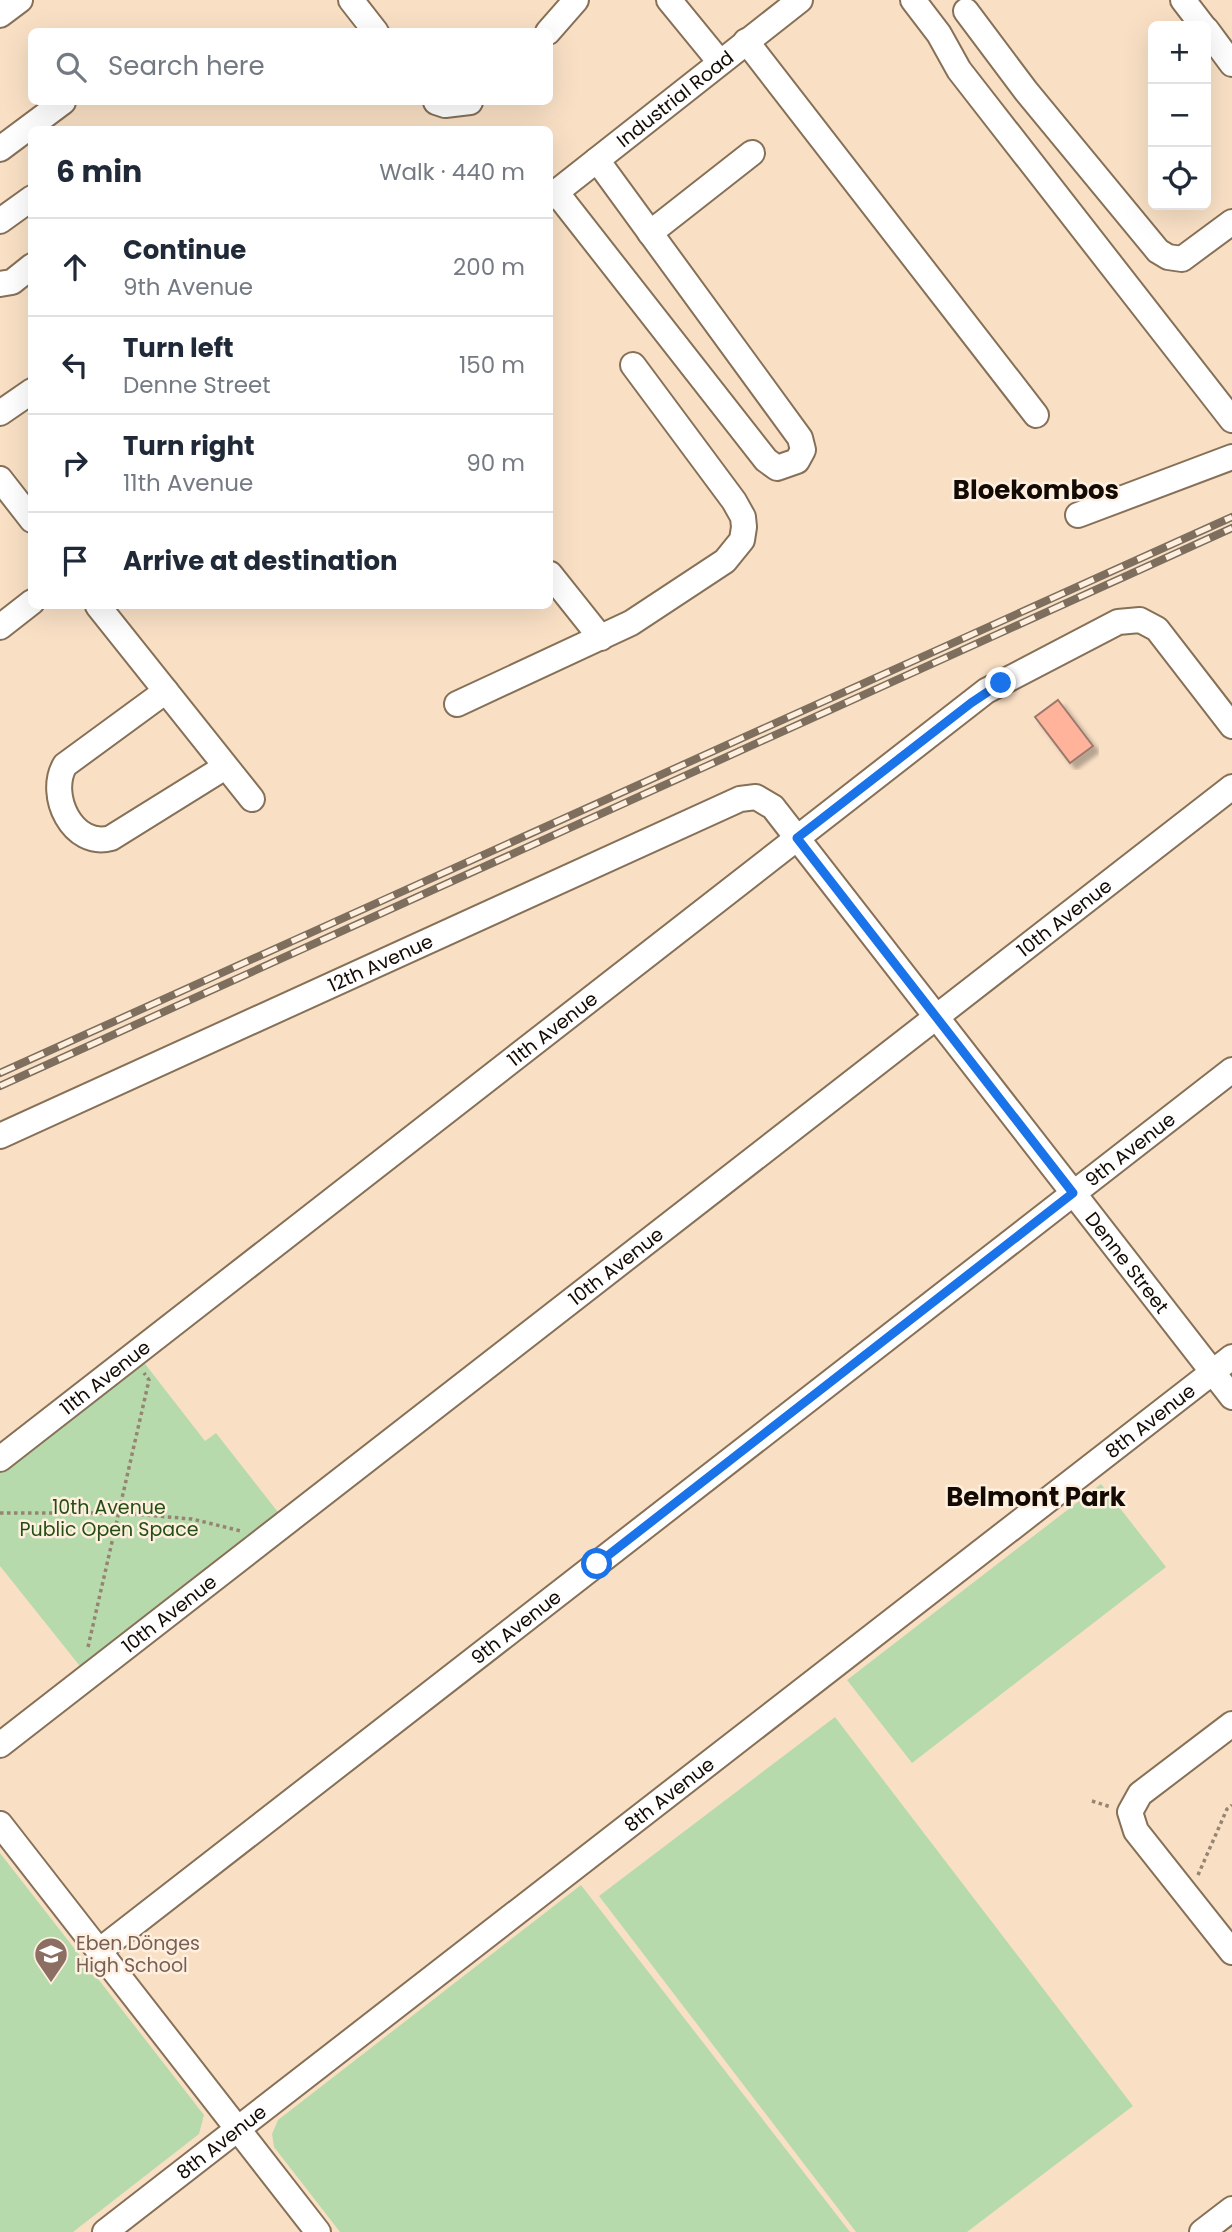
<!DOCTYPE html>
<meta charset="utf-8">
<style>
body{margin:0;font-family:Poppins,sans-serif;background:#f2f2f3;color:#1f2937}
.controls{position:absolute;right:21px;top:21px;display:grid;overflow:hidden;border-radius:10px;box-shadow:0 7px 28px #0002}
.controls button{width:63px;height:63px;display:grid;place-items:center;padding:0;border:0;border-bottom:2px solid #e0e1e3;background:#fff;color:#1f2937;font:35px sans-serif}
.stop{position:absolute;width:21px;height:21px;margin:-16px;border:5px solid #1a73e8;border-radius:50%;background:#fff}
.stop.end{background:#1a73e8;border-color:#fff;box-shadow:0 2px 7px #0008}
.list{margin:0;padding:0;list-style:none}
h2{display:flex;justify-content:space-between;align-items:center;height:91px;margin:0;padding:0 28px;font-size:30px}
h2 small{font-size:23px;font-weight:400;color:#747a83}
.list li{display:grid;grid-template-columns:46px 1fr auto;gap:21px;align-items:center;box-sizing:border-box;height:98px;padding:0 28px;border-top:2px solid #e0e1e3}
.list b{display:block;font-size:26px;white-space:nowrap}
.list p{margin:0;font-size:23px;white-space:nowrap;color:#747a83}
.list em{font-size:23px;font-style:normal;color:#747a83}
.icon{flex:none;width:38px;height:38px;fill:none;stroke:currentColor;stroke-width:2;stroke-linecap:round;stroke-linejoin:round}
.map{position:relative;flex:none;width:1232px;height:2232px;overflow:hidden}
.search{position:absolute;background:#fff;box-shadow:0 7px 28px #0002;left:28px;top:28px;width:525px;height:77px;display:flex;align-items:center;gap:18px;box-sizing:border-box;padding:0 24px;border-radius:10px;color:#747a83;font-size:26px}
.panel{position:absolute;background:#fff;box-shadow:0 7px 28px #0002;left:28px;top:126px;width:525px;height:483px;border-radius:10px}
.map>svg:first-child{display:block}
.green{fill:#b7daac}
.building{fill:#feb39a;stroke:#9b796e;stroke-width:2;filter:url(#shadow)}
.lines{fill:none;stroke-linecap:round;stroke-linejoin:round}
.minor-casing{stroke:#867057;stroke-width:28}
.path{stroke:#968472;stroke-width:3.5;stroke-dasharray:3.5 3.5;stroke-linecap:butt}
.minor{stroke:#fff;stroke-width:24}
.rail-casing{stroke:#7e6e5e;stroke-width:8}
.rail{stroke:#feefdf;stroke-width:5;stroke-dasharray:16;stroke-linecap:butt}
.route{stroke:#1a73e8;stroke-width:9}
.labels{text-anchor:middle;dominant-baseline:central;stroke-width:5;stroke-linejoin:round;paint-order:stroke}
.street-label{font-size:19px;fill:#120a03;stroke:#feefdf}
.park-label{font-size:19px;fill:#244e13;stroke:#feefdf}
.education-label{font-size:19px;fill:#785e54;stroke:#feefdf;text-anchor:start}
.district-label{font-size:26px;font-weight:bold;fill:#120a03;stroke:#feefdf}
</style>
<div class="map">
<svg width="1232" height="2232" viewBox="0 0 1232 2232">
<defs>
<filter id="shadow"><feDropShadow dx="6" dy="6" stdDeviation="2" flood-color="#0004"/></filter>
</defs>
<rect width="100%" height="100%" fill="#f9e0c5"/>
<!-- green -->
<path class="green" d="M142,1360L205,1441L216,1433L281,1516L83,1670L0,1566V1471Z
M1101,1484L1166,1567L912,1763L847,1680Z
M835,1717L1133,2106L967,2232H856L599,1896Z
M0,1853L204,2115L199,2134L73,2232H0Z
M581,1885L850,2232H340L274,2147L272,2134L278,2120Z"/>
<!-- building -->
<path class="building" d="M1058,700L1093,746L1070,763L1035,717Z"/>
<g class="lines">
<!-- minor casing -->
<g class="minor-casing">
<g id="minor">
<path d="M351,0L376,32"/>
<path d="M669,0L719,61"/>
<path d="M913,0L939,34L959,70L1232,420"/>
<path d="M1183,0L1203,26"/>
<path d="M966,11L1026,91L1158,251L1168,257L1182,259L1232,222"/>
<path d="M0,15L20,0"/>
<path d="M1206,29L1232,64"/>
<path d="M548,32L576,0"/>
<path d="M746,41L1036,415"/>
<path d="M436,102L445,105L470,102"/>
<path d="M0,149L63,102"/>
<path d="M556,192L766,460L777,468L797,461L803,450L800,438L597,160"/>
<path id="s1" d="M550,197L800,0"/>
<path d="M0,221L32,198"/>
<path d="M650,233L752,153"/>
<path d="M0,284L12,282L32,266"/>
<path d="M0,413L32,391"/>
<path d="M0,479L32,520"/>
<path d="M1078,515L1232,457"/>
<path d="M550,574L601,638"/>
<path d="M98,606L252,799"/>
<path d="M0,627L32,602"/>
<path d="M166,691L65,765C47,795 73,849 111,838L225,767"/>
<path d="M457,704L631,623L725,561L742,540L744,527L743,517L734,501L633,365"/>
<path id="s2" d="M0,1136L740,799L756,797L773,807L1232,1397"/>
<path id="s3" d="M0,1459L986,691L1118,622L1140,620L1157,629L1232,726"/>
<path d="M1232,1724L1140,1794L1130,1812L1136,1831L1232,1952"/>
<path id="s4" d="M0,1745L1232,787"/>
<path d="M0,1824L318,2232"/>
<path id="s5" d="M99,1951L1232,1070"/>
<path id="s6" d="M105,2232L1232,1357"/>
<path d="M1202,2232L1232,2209"/>
</g>
</g>
<!-- path -->
<path class="path" d="M0,1513H121L192,1519L241,1531
M88,1647L149,1380L144,1373
M1092,1801L1111,1807
M1198,1875L1227,1809L1232,1805"/>
<!-- minor -->
<use href="#minor" class="minor"/>
<!-- rail casing -->
<g class="rail-casing">
<path id="rail" d="M0,1073L1232,517
M0,1086L1232,528"/>
</g>
<!-- rail -->
<use href="#rail" class="rail"/>
</g>
<g class="lines">
<!-- route -->
<path class="route" d="M597,1564L1073,1193L797,838L971,703L1001,683"/>
</g>
<!-- icons -->
<defs>
<g id="school-pin" transform="scale(1.75)"><path d="M0 17L-7.5 6A9.5 9.5 0 1 1 7.5 6Z" fill="#8d6e63" stroke="#feefdf"/><path d="M0-5L7-2L0 1L-7-2ZM-4 1L0 2.5L4 1V4Q0 6-4 4Z" fill="#fff"/></g>
</defs>
<g fill-rule="evenodd">
<use href="#school-pin" x="51" y="1954"/>
</g>
<g class="labels">
<!-- street labels -->
<g class="street-label">
<text stroke="none"><textPath href="#s1" startOffset="159">Industrial Road</textPath></text>
<text stroke="none"><textPath href="#s4" startOffset="1348">10th Avenue</textPath></text>
<text stroke="none"><textPath href="#s2" startOffset="418">12th Avenue</textPath></text>
<text stroke="none"><textPath href="#s3" startOffset="700">11th Avenue</textPath></text>
<text stroke="none"><textPath href="#s5" startOffset="1306">9th Avenue</textPath></text>
<text stroke="none"><textPath href="#s2" startOffset="1426">Denne Street</textPath></text>
<text stroke="none"><textPath href="#s4" startOffset="780">10th Avenue</textPath></text>
<text stroke="none"><textPath href="#s3" startOffset="133">11th Avenue</textPath></text>
<text stroke="none"><textPath href="#s6" startOffset="1323">8th Avenue</textPath></text>
<text stroke="none"><textPath href="#s4" startOffset="214">10th Avenue</textPath></text>
<text stroke="none"><textPath href="#s5" startOffset="528">9th Avenue</textPath></text>
<text stroke="none"><textPath href="#s6" startOffset="714">8th Avenue</textPath></text>
<text stroke="none"><textPath href="#s6" startOffset="147">8th Avenue</textPath></text>
</g>
<!-- park labels -->
<g class="park-label">
<text x="109" y="1507">10th Avenue<tspan x="109" dy="22">Public Open Space</tspan></text>
</g>
<!-- education labels -->
<g class="education-label">
<text x="76" y="1943">Eben Dönges<tspan x="76" dy="22">High School</tspan></text>
</g>
<!-- district labels -->
<g class="district-label">
<text x="1036" y="490">Bloekombos</text>
<text x="1036" y="1497">Belmont Park</text>
</g>
</g>
</svg>
<div class="controls">
<button>+</button>
<button>−</button>
<button><svg class="icon" aria-label="locate" viewBox="0 0 24 24"><circle cx="12" cy="12" r="6"/><path d="M12 2v4M12 18v4M2 12h4M18 12h4"/></svg></button>
</div>
<div class="stop" style="left:597px;top:1564px"></div>
<div class="stop end" style="left:1001px;top:683px"></div>
<div class="search"><svg class="icon" aria-label="search" viewBox="0 0 24 24"><circle cx="10" cy="10" r="6"/><path d="M15 15l6 6"/></svg>Search here</div>
<section class="panel">
<h2>6 min<small>Walk · 440 m</small></h2>
<ul class="list">
<li><svg class="icon" aria-label="ahead" viewBox="0 0 24 24"><path d="M12 20V5M6 11l6-6 6 6"/></svg><div><b>Continue</b><p>9th Avenue</p></div><em>200 m</em></li>
<li><svg class="icon" aria-label="left" viewBox="0 0 24 24"><path d="M17 20v-9H6M10 6l-5 5 5 5"/></svg><div><b>Turn left</b><p>Denne Street</p></div><em>150 m</em></li>
<li><svg class="icon" aria-label="right" viewBox="0 0 24 24"><path d="M7 20v-9h11M14 6l5 5-5 5"/></svg><div><b>Turn right</b><p>11th Avenue</p></div><em>90 m</em></li>
<li><svg class="icon" aria-label="arrive" viewBox="0 0 24 24"><path d="M6 21V4h12l-3 4 3 4H6"/></svg><div><b>Arrive at destination</b></div></li>
</ul>
</section>
</div>
